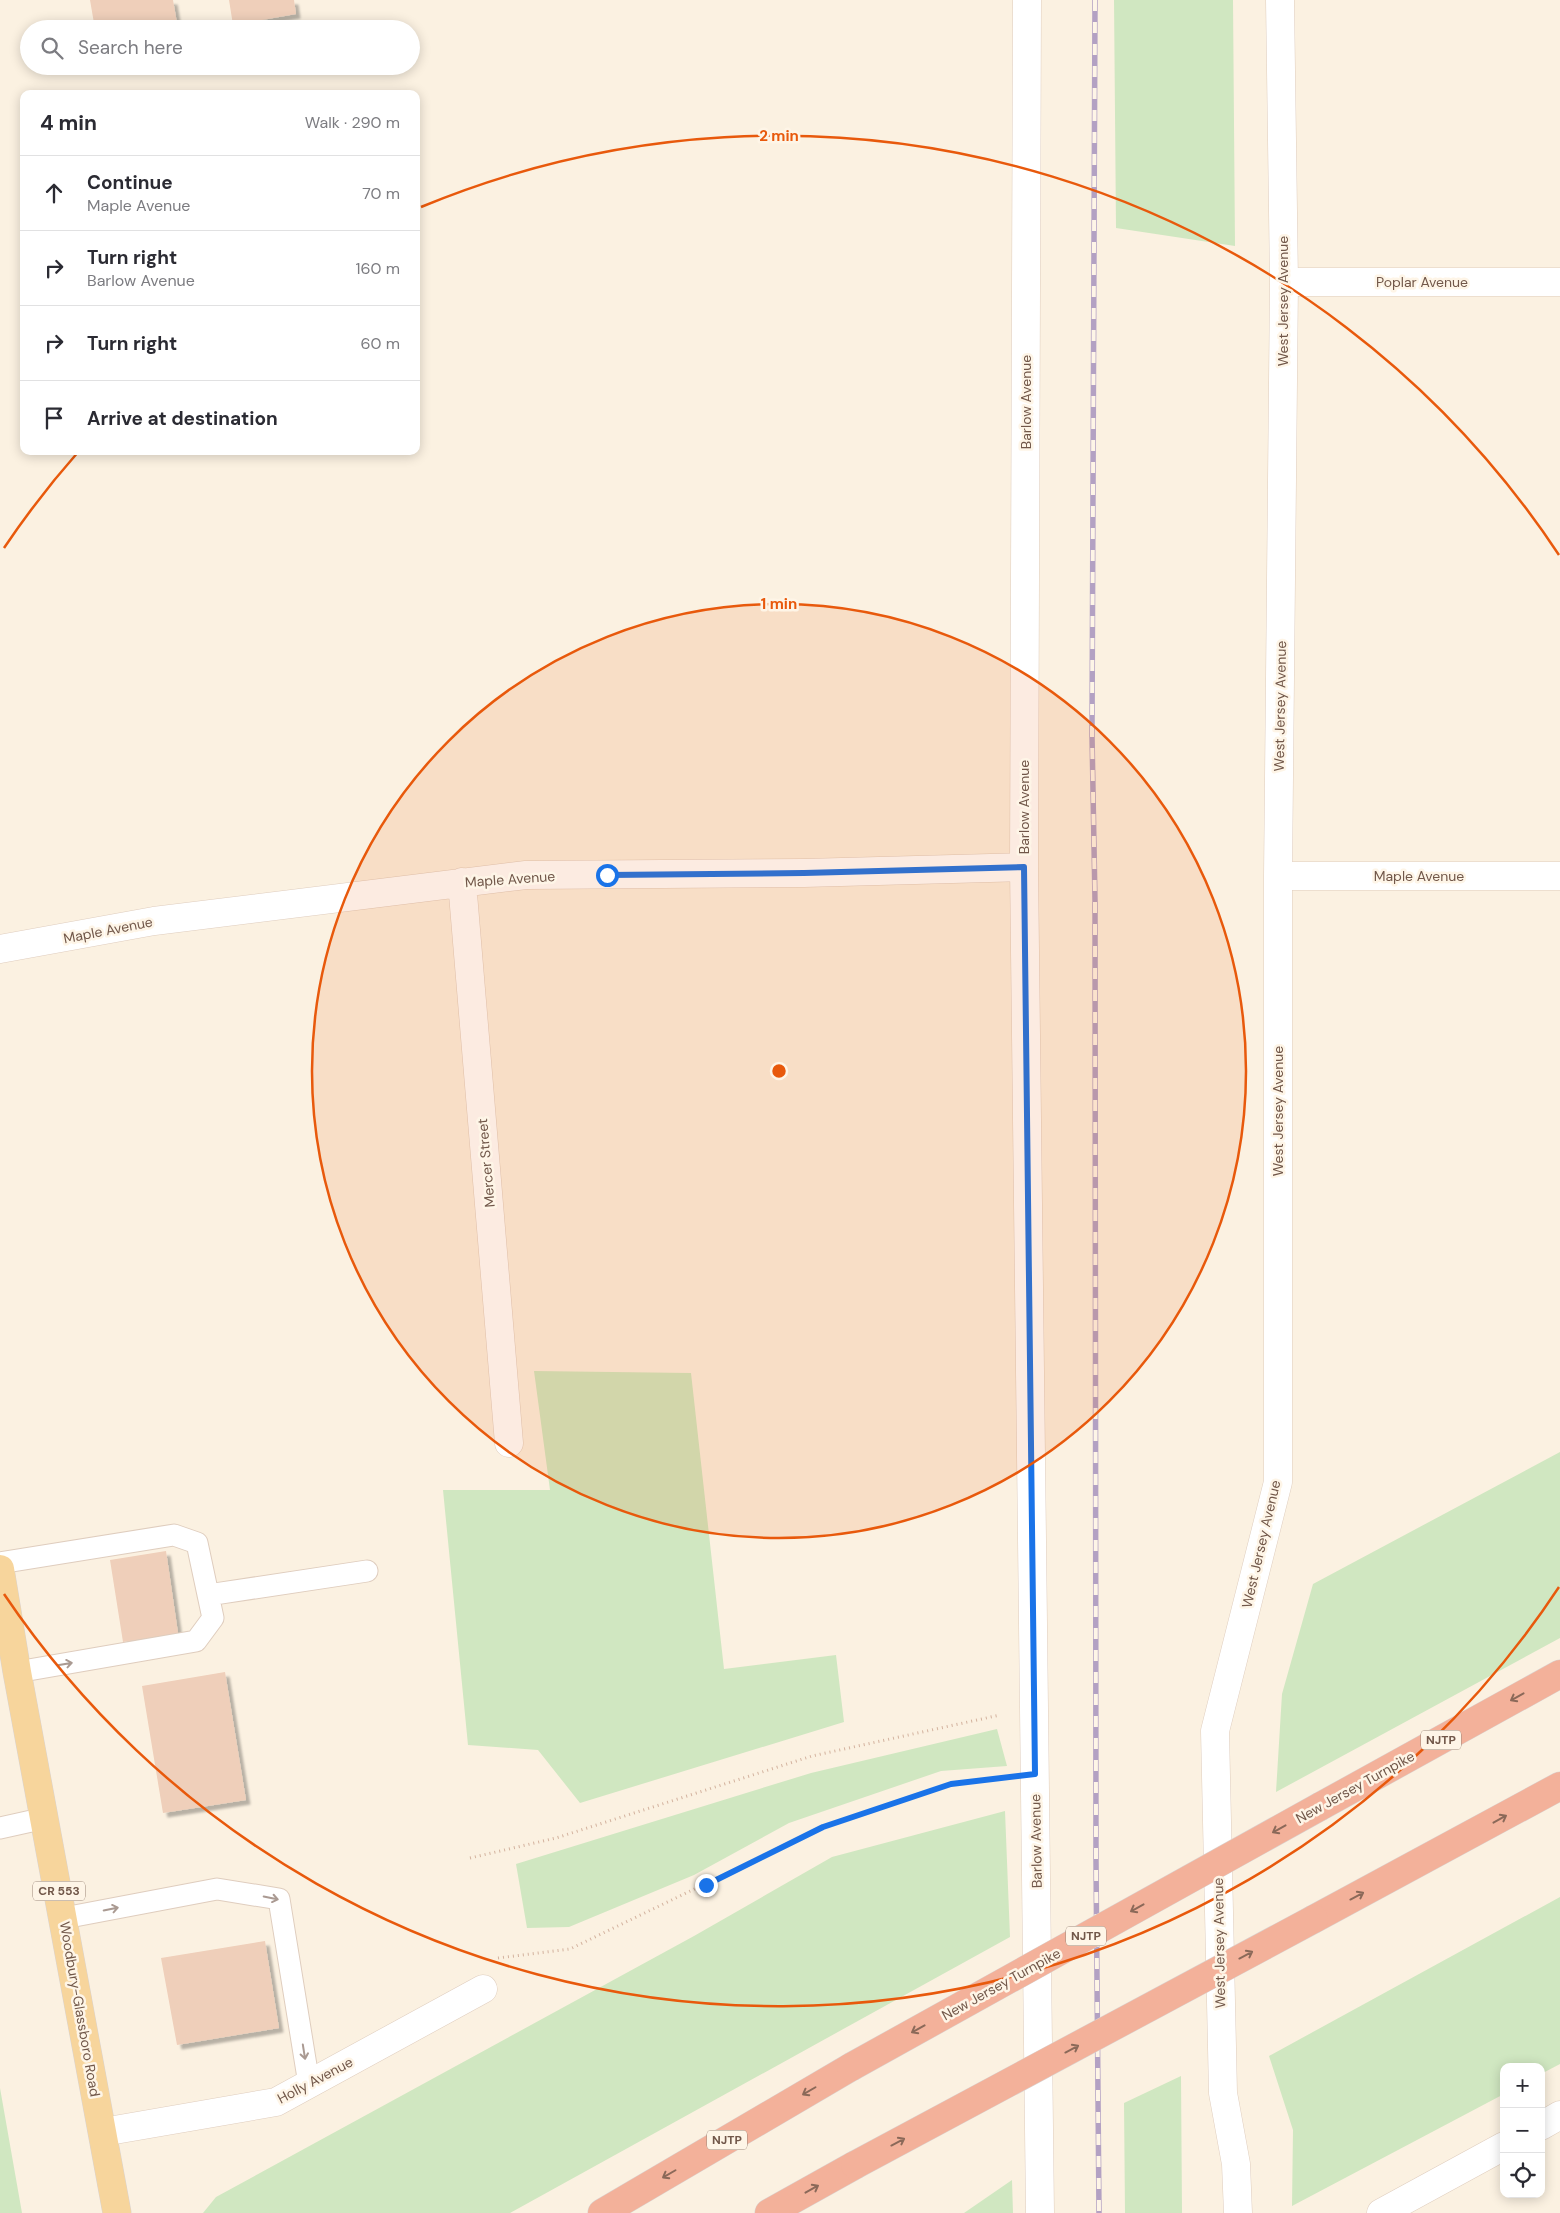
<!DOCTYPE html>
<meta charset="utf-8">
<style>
body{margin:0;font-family:"DM Sans",sans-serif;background:#f2f2f3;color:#2b2b33}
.controls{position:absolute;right:15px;bottom:15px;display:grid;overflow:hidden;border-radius:10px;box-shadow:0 2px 12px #0003}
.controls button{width:45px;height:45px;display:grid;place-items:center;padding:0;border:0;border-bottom:1px solid #e1e1e2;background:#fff;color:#2b2b33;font:25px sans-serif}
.stop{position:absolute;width:15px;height:15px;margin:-11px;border:4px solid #1a73e8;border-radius:50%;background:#fff}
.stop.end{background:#1a73e8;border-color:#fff;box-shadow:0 1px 5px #0008}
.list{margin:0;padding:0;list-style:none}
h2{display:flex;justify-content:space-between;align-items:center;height:65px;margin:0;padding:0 20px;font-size:21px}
h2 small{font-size:16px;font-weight:400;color:#7c7c81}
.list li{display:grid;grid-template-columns:32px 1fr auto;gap:15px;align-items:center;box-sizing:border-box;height:75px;padding:0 20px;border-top:1px solid #e1e1e2}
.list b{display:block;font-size:19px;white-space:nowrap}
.list p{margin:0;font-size:16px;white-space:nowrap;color:#7c7c81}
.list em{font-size:16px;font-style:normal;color:#7c7c81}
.icon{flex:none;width:28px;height:28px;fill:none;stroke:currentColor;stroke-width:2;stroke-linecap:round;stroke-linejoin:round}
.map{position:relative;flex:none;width:1560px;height:2213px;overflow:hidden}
.search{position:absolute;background:#fff;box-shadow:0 2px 12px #0003;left:20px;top:20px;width:400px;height:55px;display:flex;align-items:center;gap:12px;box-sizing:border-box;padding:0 18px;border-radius:28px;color:#7c7c81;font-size:19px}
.panel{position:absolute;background:#fff;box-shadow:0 2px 12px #0003;left:20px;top:90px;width:400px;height:365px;border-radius:10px}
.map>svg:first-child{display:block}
.green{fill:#d0e7c1}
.building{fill:#efcfba;filter:url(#shadow)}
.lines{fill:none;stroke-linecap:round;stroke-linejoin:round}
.lane-casing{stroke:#dfcdbe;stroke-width:23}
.street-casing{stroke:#dfcdbe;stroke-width:29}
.primary-casing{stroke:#dad3d0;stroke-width:29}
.highway-casing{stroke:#dad3d0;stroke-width:29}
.path{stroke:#d3b29e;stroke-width:3;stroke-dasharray:1 4;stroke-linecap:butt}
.lane{stroke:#fff;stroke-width:21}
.street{stroke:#fff;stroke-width:28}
.primary{stroke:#f7d59c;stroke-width:28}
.highway{stroke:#f3b19a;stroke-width:28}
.rail-casing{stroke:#b3a1c3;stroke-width:5.5}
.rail{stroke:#fef5e7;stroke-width:4;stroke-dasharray:11;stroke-linecap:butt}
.highway-bridge-casing{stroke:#dad3d0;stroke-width:29;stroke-linecap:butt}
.highway-bridge{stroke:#f3b19a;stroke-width:28}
.oneway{stroke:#aa9a92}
.oneway2{stroke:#8b6959}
.route{stroke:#1a73e8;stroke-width:6}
.ring{fill:none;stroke:#e8590c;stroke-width:2.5}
.labels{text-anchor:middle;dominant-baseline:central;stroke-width:5;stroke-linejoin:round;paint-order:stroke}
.shield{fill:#fef5e7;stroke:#9b8678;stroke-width:1}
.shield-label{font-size:12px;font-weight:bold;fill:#715749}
.street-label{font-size:14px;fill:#715749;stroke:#fef5e7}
.centre{fill:#e8590c;stroke:#fef5e7;stroke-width:2.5}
.ring-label{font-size:15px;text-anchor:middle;font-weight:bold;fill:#e8590c;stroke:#fef5e7;stroke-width:5;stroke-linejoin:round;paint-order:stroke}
</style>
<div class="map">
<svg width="1560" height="2213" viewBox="0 0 1560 2213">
<defs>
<filter id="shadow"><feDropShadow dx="4.5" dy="4.5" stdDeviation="1" flood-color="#0004"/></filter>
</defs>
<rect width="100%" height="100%" fill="#fbf1e1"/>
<!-- green -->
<path class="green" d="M1114,0H1233L1235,246L1116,228Z
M534,1371L691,1373L724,1669L836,1655L844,1722L580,1803L538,1750L468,1745L443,1490H550Z
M1560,1452V1638L1276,1792L1282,1694L1313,1584Z
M997,1729L1007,1766L941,1771L789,1823L694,1875L569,1927L527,1928L516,1864L811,1773Z
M1005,1811L1010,1937L510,2213H203L216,2197L694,1936L832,1857Z
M1560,1897V2064L1541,2074V2067H1504V2094L1292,2206L1293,2130L1269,2056Z
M1181,2076L1182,2213H1125L1124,2103Z
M0,2088L22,2213H0Z
M1012,2180L1013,2213H964Z"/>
<!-- building -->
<path class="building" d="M90,0H173L178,29H95Z
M229,0H294L296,14L233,25Z
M166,1551L178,1633L123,1642L110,1560Z
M225,1672L246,1800L163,1813L142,1686Z
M265,1941L279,2028L177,2045L161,1958Z"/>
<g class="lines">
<!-- lane casing -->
<g class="lane-casing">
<path id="lane" d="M0,1563L174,1535L197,1543L213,1618L196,1641L17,1672
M208,1595L367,1571
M0,1828L45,1818
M64,1918L217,1889L279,1899L309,2084"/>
</g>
<!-- street casing -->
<g class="street-casing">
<path id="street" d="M1027,0L1024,867L1040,2213
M1284,282H1560
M1278,876H1560
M462,882L509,1443
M0,949L154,921L526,875L804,873L1024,867
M1541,2126L1560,2115
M103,2132L276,2102L483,1989
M1238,2213L1236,2164L1223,2093L1215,1731L1278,1482V876L1284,282L1280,0
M1381,2213L1504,2146"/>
</g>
<!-- primary casing -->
<g class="primary-casing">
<path id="primary" d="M0,1569L17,1672L117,2213"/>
</g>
<!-- highway casing -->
<g class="highway-casing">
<path id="highway" d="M1321,1806L1560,1674
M1314,1919L1560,1786
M602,2213L851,2067
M769,2213L855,2165"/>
</g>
<!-- path -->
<path class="path" d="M470,1858L556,1838L812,1756L1000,1715
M498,1958L570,1949L823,1827L951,1784L1001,1778"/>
<!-- lane -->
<use href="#lane" class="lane"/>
<!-- street -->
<use href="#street" class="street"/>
<!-- primary -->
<use href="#primary" class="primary"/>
<!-- highway -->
<use href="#highway" class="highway"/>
<!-- rail casing -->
<g class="rail-casing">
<path id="rail" d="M1095,0L1092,735L1095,901L1096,1862L1099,2213"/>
</g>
<!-- rail -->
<use href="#rail" class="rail"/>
<!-- highway-bridge casing -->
<g class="highway-bridge-casing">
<path id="highway-bridge" d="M851,2067L1321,1806
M855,2165L1314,1919"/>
</g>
<!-- highway-bridge -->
<use href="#highway-bridge" class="highway-bridge"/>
</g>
<!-- one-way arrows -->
<defs><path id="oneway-shaft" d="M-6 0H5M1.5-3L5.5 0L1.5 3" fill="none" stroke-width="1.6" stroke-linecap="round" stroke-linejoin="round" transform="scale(1.25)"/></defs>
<g class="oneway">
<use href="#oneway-shaft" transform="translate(65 1664) rotate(-10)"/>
<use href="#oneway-shaft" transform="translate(271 1898) rotate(12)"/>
<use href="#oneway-shaft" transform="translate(111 1909) rotate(-11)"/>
<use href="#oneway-shaft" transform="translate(304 2052) rotate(81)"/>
</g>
<g class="oneway2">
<use href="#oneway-shaft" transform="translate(1517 1697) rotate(151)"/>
<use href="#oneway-shaft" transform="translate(1500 1819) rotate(-29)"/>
<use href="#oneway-shaft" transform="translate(1279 1829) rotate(151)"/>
<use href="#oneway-shaft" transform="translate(1357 1896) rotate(-28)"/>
<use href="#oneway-shaft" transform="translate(1137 1908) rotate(151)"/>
<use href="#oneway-shaft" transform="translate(1246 1955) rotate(-28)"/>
<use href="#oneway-shaft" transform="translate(918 2029) rotate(151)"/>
<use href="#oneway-shaft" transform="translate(1072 2049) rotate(-28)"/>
<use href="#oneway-shaft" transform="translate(809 2091) rotate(150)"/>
<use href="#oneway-shaft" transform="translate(898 2142) rotate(-28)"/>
<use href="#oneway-shaft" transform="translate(669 2174) rotate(150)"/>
<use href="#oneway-shaft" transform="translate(812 2189) rotate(-29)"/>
</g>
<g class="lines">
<!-- route -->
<path class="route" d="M607,875L804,873L1024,867L1035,1774L951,1784L823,1827L706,1885"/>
</g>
<!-- distance rings -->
<circle cx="779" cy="1071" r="467" fill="#e8590c" fill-opacity=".12"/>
<g class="ring">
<circle cx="779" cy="1071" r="467"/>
<path d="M1559 1587A935 935 0 0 1 4 1594M4 548A935 935 0 0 1 79 451M421 207A935 935 0 0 1 1559 555"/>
</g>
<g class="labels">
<!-- shield labels -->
<g class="shield">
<rect x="1421" y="1730.5" width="40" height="19" rx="4"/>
<rect x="33" y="1881.5" width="52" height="19" rx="4"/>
<rect x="1066" y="1926.5" width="40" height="19" rx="4"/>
<rect x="707" y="2130.5" width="40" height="19" rx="4"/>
</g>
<g class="shield-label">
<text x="1441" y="1740">NJTP</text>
<text x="59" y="1891">CR 553</text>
<text x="1086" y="1936">NJTP</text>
<text x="727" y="2140">NJTP</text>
</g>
<!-- street labels -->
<g class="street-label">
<text x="1422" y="282">Poplar Avenue</text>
<text transform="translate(1283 301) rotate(-90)">West Jersey Avenue</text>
<text transform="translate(1026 402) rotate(-90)">Barlow Avenue</text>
<text transform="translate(1280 706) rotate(-89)">West Jersey Avenue</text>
<text transform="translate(1024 807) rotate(-90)">Barlow Avenue</text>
<text x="1419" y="876">Maple Avenue</text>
<text transform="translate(510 879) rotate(-4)">Maple Avenue</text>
<text transform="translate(108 930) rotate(-11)">Maple Avenue</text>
<text transform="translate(1278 1111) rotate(-90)">West Jersey Avenue</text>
<text transform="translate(486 1163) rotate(-95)">Mercer Street</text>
<text transform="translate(1261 1544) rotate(-77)">West Jersey Avenue</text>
<text transform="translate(1355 1787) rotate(-29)">New Jersey Turnpike</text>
<text transform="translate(1036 1841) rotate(-91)">Barlow Avenue</text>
<text transform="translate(1219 1943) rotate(-91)">West Jersey Avenue</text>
<text transform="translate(1001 1984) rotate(-29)">New Jersey Turnpike</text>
<text transform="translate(80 2009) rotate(80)">Woodbury-Glassboro Road</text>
<text transform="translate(315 2080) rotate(-28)">Holly Avenue</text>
</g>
</g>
<circle cx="779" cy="1071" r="8" class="centre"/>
<g class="ring-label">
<text x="779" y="141">2 min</text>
<text x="779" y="609">1 min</text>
</g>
</svg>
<div class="controls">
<button>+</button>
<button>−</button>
<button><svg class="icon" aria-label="locate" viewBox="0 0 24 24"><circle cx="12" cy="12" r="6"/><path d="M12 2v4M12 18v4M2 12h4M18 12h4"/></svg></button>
</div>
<div class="stop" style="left:607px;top:875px"></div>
<div class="stop end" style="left:706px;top:1885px"></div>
<div class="search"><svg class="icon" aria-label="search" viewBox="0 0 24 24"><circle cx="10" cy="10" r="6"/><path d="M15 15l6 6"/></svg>Search here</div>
<section class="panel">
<h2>4 min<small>Walk · 290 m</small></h2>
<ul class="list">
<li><svg class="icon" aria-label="ahead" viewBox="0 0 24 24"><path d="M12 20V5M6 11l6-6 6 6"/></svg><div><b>Continue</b><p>Maple Avenue</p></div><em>70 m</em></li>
<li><svg class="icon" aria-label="right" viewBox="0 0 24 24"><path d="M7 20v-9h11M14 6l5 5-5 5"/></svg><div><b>Turn right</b><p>Barlow Avenue</p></div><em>160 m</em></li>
<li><svg class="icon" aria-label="right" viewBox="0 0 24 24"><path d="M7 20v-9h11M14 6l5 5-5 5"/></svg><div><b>Turn right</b></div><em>60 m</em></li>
<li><svg class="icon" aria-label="arrive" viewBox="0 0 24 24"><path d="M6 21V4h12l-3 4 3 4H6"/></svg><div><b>Arrive at destination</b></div></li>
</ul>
</section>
</div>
